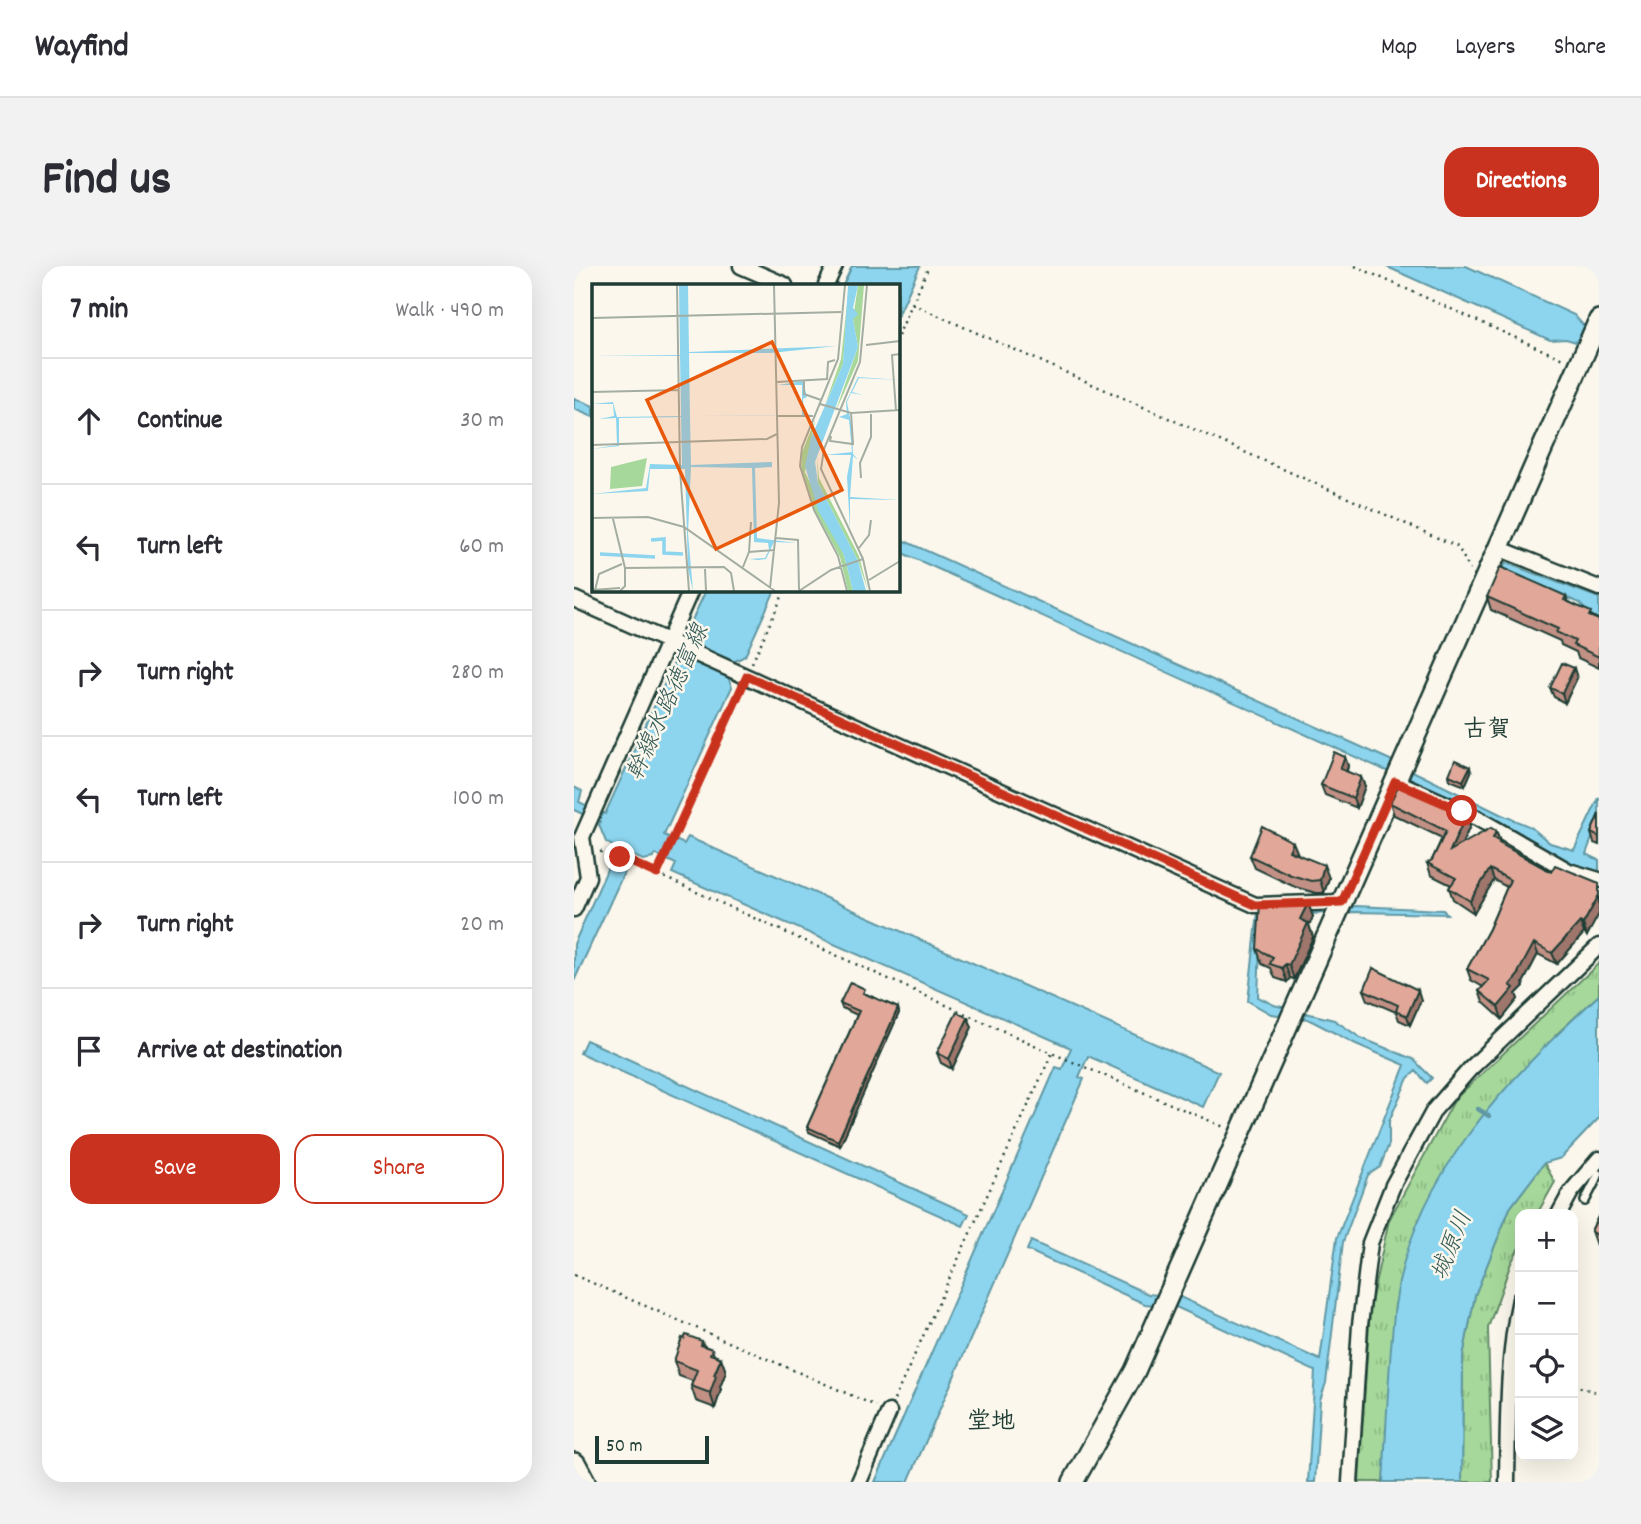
<!DOCTYPE html>
<meta charset="utf-8">
<style>
body{margin:0;font-family:Dekko,"Klee One",sans-serif;background:#f2f2f3;color:#2b2b33}
.controls{position:absolute;right:21px;bottom:21px;display:grid;overflow:hidden;border-radius:14px;box-shadow:0 7px 28px #0002}
.controls button{width:63px;height:63px;display:grid;place-items:center;padding:0;border:0;border-bottom:2px solid #e1e1e2;background:#fff;color:#2b2b33;font:35px sans-serif}
.scale{position:absolute;left:21px;bottom:18px;width:114px;box-sizing:border-box;padding-left:7px;border:4px solid #1f3d34;border-top:0;font-size:19px;line-height:24px;white-space:nowrap;color:#1f3d34;-webkit-text-stroke:5px #fbf7ec;paint-order:stroke}
.stop{position:absolute;width:21px;height:21px;margin:-16px;border:5px solid #c8321e;border-radius:50%;background:#fff}
.stop.end{background:#c8321e;border-color:#fff;box-shadow:0 2px 7px #0008}
.list{margin:0;padding:0;list-style:none}
h2{display:flex;justify-content:space-between;align-items:center;height:91px;margin:0;padding:0 28px;font-size:30px}
h2 small{font-size:23px;font-weight:400;color:#7c7c81}
.list li{display:grid;grid-template-columns:46px 1fr auto;gap:21px;align-items:center;box-sizing:border-box;height:126px;padding:0 28px;border-top:2px solid #e1e1e2}
.list b{display:block;font-size:26px;white-space:nowrap}
.list em{font-size:23px;font-style:normal;color:#7c7c81}
.actions{display:flex;gap:14px;padding:21px 28px}
.actions a{flex:1;padding:16px 0;border:2px solid #c8321e;border-radius:21px;text-align:center;font-size:24px;color:#c8321e}
.actions .main{background:#c8321e;color:#fff}
.icon{flex:none;width:38px;height:38px;fill:none;stroke:currentColor;stroke-width:2;stroke-linecap:round;stroke-linejoin:round}
.map{position:relative;flex:none;width:1025px;height:1216px;overflow:hidden;border-radius:21px}
header{display:flex;align-items:center;gap:42px;box-sizing:border-box;height:98px;padding:0 35px;background:#fff;border-bottom:2px solid #e1e1e2}
header strong{font-size:33px}
nav{display:flex;gap:38px;margin-inline-start:auto;font-size:24px}
.intro{display:flex;align-items:center;justify-content:space-between;box-sizing:border-box;height:168px;padding:0 42px}
h1{margin:0;font-size:49px}
.button{padding:18px 32px;border-radius:21px;background:#c8321e;color:#fff;font-size:24px;font-weight:700}
main{display:flex;gap:42px;padding:0 42px}
aside{flex:1;background:#fff;border-radius:21px;box-shadow:0 7px 28px #0002}
.map>svg:first-child{display:block}
.grass{fill:url(#grass-tufts);stroke:#628a67;stroke-width:2}
.water{fill:#8dd5ef;stroke:#6198a4;stroke-width:2}
.lines{fill:none;stroke-linecap:round;stroke-linejoin:round}
.stream{stroke:#6198a4;stroke-width:4.5}
.lane-casing{stroke:#1f3d34;stroke-width:12}
.street-casing{stroke:#1f3d34;stroke-width:19}
.secondary-casing{stroke:#1f3d34;stroke-width:24}
.primary-casing{stroke:#1f3d34;stroke-width:28}
.path{stroke:#1f3d34;stroke-width:2.5;stroke-dasharray:2 5;stroke-linecap:butt}
.lane{stroke:#fbf7ec;stroke-width:7}
.street{stroke:#fbf7ec;stroke-width:14}
.secondary{stroke:#fbf7ec;stroke-width:19}
.primary{stroke:#fbf7ec;stroke-width:23}
.wall{fill:#c29084;stroke:#1f3d34;stroke-width:2}
.shaded-wall{fill:#9e766c;stroke:#1f3d34;stroke-width:2}
.building{fill:#e1a89a;stroke:#1f3d34;stroke-width:2}
.route{stroke:#c8321e;stroke-width:9}
.labels{text-anchor:middle;dominant-baseline:central;stroke-width:5;stroke-linejoin:round;paint-order:stroke}
.water-label{font-size:24px;font-style:italic;fill:#355b59;stroke:#fbf7ec}
.neighbourhood-label{font-size:24px;font-weight:bold;fill:#1f3d34;stroke:#fbf7ec}
.inset-river{fill:none;stroke:#8dd5ef;stroke-width:3.5}
.inset-road{fill:none;stroke:#a3ada2;stroke-width:2}
.view{fill:#e8590c;fill-opacity:0.15;stroke:#e8590c;stroke-width:3.5}
.inset-edge{fill:none;stroke:#1f3d34;stroke-width:3.5}
</style>
<header>
<strong>Wayfind</strong>
<nav><a>Map</a><a>Layers</a><a>Share</a></nav>
</header>
<div class="intro"><h1>Find us</h1><a class="button">Directions</a></div>
<main>
<aside>
<h2>7 min<small>Walk · 490 m</small></h2>
<ul class="list">
<li><svg class="icon" aria-label="ahead" viewBox="0 0 24 24"><path d="M12 20V5M6 11l6-6 6 6"/></svg><div><b>Continue</b></div><em>30 m</em></li>
<li><svg class="icon" aria-label="left" viewBox="0 0 24 24"><path d="M17 20v-9H6M10 6l-5 5 5 5"/></svg><div><b>Turn left</b></div><em>60 m</em></li>
<li><svg class="icon" aria-label="right" viewBox="0 0 24 24"><path d="M7 20v-9h11M14 6l5 5-5 5"/></svg><div><b>Turn right</b></div><em>280 m</em></li>
<li><svg class="icon" aria-label="left" viewBox="0 0 24 24"><path d="M17 20v-9H6M10 6l-5 5 5 5"/></svg><div><b>Turn left</b></div><em>100 m</em></li>
<li><svg class="icon" aria-label="right" viewBox="0 0 24 24"><path d="M7 20v-9h11M14 6l5 5-5 5"/></svg><div><b>Turn right</b></div><em>20 m</em></li>
<li><svg class="icon" aria-label="arrive" viewBox="0 0 24 24"><path d="M6 21V4h12l-3 4 3 4H6"/></svg><div><b>Arrive at destination</b></div></li>
</ul>
<div class="actions"><a class="main">Save</a><a>Share</a></div>
</aside>
<div class="map">
<svg width="1025" height="1216" viewBox="0 0 1025 1216">
<defs>
<pattern id="grass-tufts" width="24" height="20" patternUnits="userSpaceOnUse" patternTransform="scale(1.75)"><rect width="24" height="20" fill="#a5d89a"/><path d="M3 7l-1-3M5 7V3M7 7l1-3M15 17l-1-3M17 17v-4M19 17l1-3" fill="none" stroke="#8eba85"/></pattern>
</defs>
<rect width="100%" height="100%" fill="#fbf7ec"/>
<filter id="ink" filterUnits="userSpaceOnUse"><feTurbulence type="fractalNoise" baseFrequency=".0143" numOctaves="2"/><feDisplacementMap in="SourceGraphic" scale="14" xChannelSelector="R" yChannelSelector="G"/><feConvolveMatrix kernelMatrix="1 2 1 2 8 2 1 2 1" color-interpolation-filters="sRGB"/></filter>
<g filter="url(#ink)">
<!-- grass -->
<path class="grass" d="M1025,697V729L982,769L821,1038L809,1216H785L796,1041L815,954L881,833Z
M970,897L981,916L963,948H946V980L937,997L914,1062L918,1216H888L889,1090L901,1029L936,942Z"/>
<!-- water -->
<path class="water" d="M278,0H346L324,50V19H269Z
M811,0H892L1000,49L1009,59L1025,66V83L992,73L976,74Z
M0,132L19,140V151L0,143Z
M324,272L814,493L928,549L957,561L976,577L1000,584L1025,532V553L1012,588L1025,594V611L1000,600L917,552L324,285Z
M932,297L1025,332V353L1013,347L1006,337L927,305Z
M132,324H201L171,390L161,395L154,411L158,421L90,569L110,578L114,571L645,806L629,841L514,790L505,811L510,813L334,1216H301L482,801L488,803L497,782L98,607L102,598L81,588L79,592L69,594L58,589L0,715V678L32,606L40,581L32,576L25,559L26,556L0,544V521L8,525L5,536L31,548L101,395L109,391L117,374L113,365Z
M781,640L869,644L873,648L781,646L687,650L684,731L700,739L760,754L787,772L839,793L858,812L853,817L842,805L834,812L815,855V878L806,901L794,909L769,976L752,1117L746,1134L741,1216H734L741,1105L602,1041L571,1038L453,984L457,975L574,1028L606,1031L746,1094L763,972L831,799L782,778L734,753L697,748L674,735L684,646Z
M1025,729V852L987,892L970,897L936,942L901,1029L889,1090L888,1216H809C813,1158 814,1098 821,1040C837,912 934,813 1025,729Z
M12,774L395,948L389,960L6,787Z"/>
<g class="lines">
<!-- stream -->
<path class="stream" d="M904,843L915,850"/>
<!-- lane casing -->
<g class="lane-casing">
<path id="lane" d="M1011,935L1025,908"/>
</g>
<!-- street casing -->
<g class="street-casing">
<path id="street" d="M167,0L211,19
M252,19L261,0
M924,282L1025,322
M0,333L681,639L768,636
M821,515L903,552L995,605L1025,614
M0,643L14,611L8,571L117,324
M985,948L997,926L1025,893
M285,1216L315,1146
M776,1216L786,1059L796,977L819,919L860,844L896,803L1025,680
M933,1216C934,1156 933,1092 946,1033"/>
</g>
<!-- secondary casing -->
<g class="secondary-casing">
<path id="secondary" d="M499,1216L561,1105L1025,54"/>
</g>
<!-- primary casing -->
<g class="primary-casing">
<path id="primary" d="M0,1199L9,1216"/>
</g>
<!-- path -->
<path class="path" d="M781,0L989,93
M338,38L355,0
M324,70L338,38L884,281L896,304
M178,397L211,324
M26,586L32,585L478,787L650,861
M83,608L167,423
M0,1009L302,1140
M999,1119L1025,1127
M320,1134L478,787"/>
<!-- lane -->
<use href="#lane" class="lane"/>
<!-- street -->
<use href="#street" class="street"/>
<!-- secondary -->
<use href="#secondary" class="secondary"/>
<!-- primary -->
<use href="#primary" class="primary"/>
</g>
<!-- wall -->
<path class="wall" d="M992,330L994,335L1025,354V402L1004,392L1002,386L987,379L986,375L917,344L913,331Z
M1003,412L991,437L980,431L976,422Z
M771,491L774,500L773,505L791,520L783,542L751,529L747,519Z
M897,506L891,520L876,514L875,509Z
M816,537L892,549L896,560L888,578L922,565L927,578L977,606L1025,617L1013,670L1010,667L983,698L964,688L949,717L950,720L942,728L944,733L928,753L909,736L905,725L909,721L897,714L893,703L915,663L933,621L920,614L900,647L879,633L875,622L877,619L857,609L853,597L858,594L868,572L820,549Z
M1025,548V579L1020,577L1017,567Z
M724,588L755,612L750,627H742L721,621L681,602L676,590Z
M734,637L739,651L735,659L739,671L720,713L716,712L713,716L701,712L697,702L688,698L683,683L696,641Z
M790,724L847,734L836,759L825,754L822,746L794,734Z
M292,728L324,742L325,747L266,880L235,866L233,861L283,749L268,742L266,737Z
M394,752L398,761L378,803L367,797L363,787Z
M1025,949V981L1022,979L1017,965Z
M128,1075L130,1080L138,1083L140,1089L147,1092L152,1106L146,1121L147,1124L141,1142L122,1135L117,1120L119,1115L105,1110L100,1095Z"/>
<!-- shaded-wall -->
<path class="shaded-wall" d="M1000,402L1003,412L991,437L988,427Z
M771,491L774,500L770,512L766,503Z
M896,501L897,506L891,520L889,515Z
M787,511L791,520L783,542L779,532Z
M892,549L896,560L880,596L876,585Z
M922,565L930,587L919,572Z
M719,576L724,588L715,585Z
M750,599L755,612L750,627L746,614Z
M916,603L920,614L900,647L896,635Z
M1025,629V648L1013,670L1009,658Z
M734,637L739,651L735,659L739,671L720,713L715,699L726,653Z
M1006,656L1010,667L983,698L978,687Z
M960,677L964,688L949,717L950,720L942,728L944,733L928,753L924,741Z
M711,698L716,712L713,716L708,702Z
M844,724L847,734L836,759L833,750Z
M324,742L325,747L266,880L264,875Z
M394,752L398,761L378,803L375,793Z
M147,1092L152,1106L146,1121L147,1124L141,1142L136,1127L140,1109Z"/>
<!-- building -->
<path class="building" d="M926,301L992,330L990,334L1017,346L1015,350L1025,354V391L999,379L1001,375L982,366L984,363L913,331Z
M988,397L1000,402L988,427L976,422Z
M760,486L771,491L766,503L787,511L779,532L747,519Z
M881,494L896,501L889,515L875,509Z
M825,518L892,549L876,585L917,562L922,565L919,572L926,576L925,577L977,606L981,599L1025,617V629L1009,658L1006,656L978,687L960,677L944,707L945,708L936,719L940,722L924,741L905,725L915,714L893,703L915,663L936,614L916,603L896,635L875,622L882,612L853,597L858,594L872,565L816,537Z
M1025,548V571L1017,567Z
M688,560L719,576L715,585L750,599L746,614L737,615L717,609L676,590Z
M686,637L696,641L697,637H734L726,653L734,657L715,699L711,698L708,702L696,698L699,691L683,683Z
M799,702L844,724L833,750L822,745L824,739L790,724Z
M276,716L291,723L289,727L324,742L264,875L233,861L285,745L266,737Z
M383,746L394,752L375,793L363,787Z
M1025,949V970L1017,965Z
M112,1069L128,1075L127,1079L138,1083L136,1088L147,1092L140,1109L142,1110L136,1127L117,1120L123,1104L100,1095L108,1072L110,1073Z"/>
</g>
<g class="lines" filter="url(#ink)">
<!-- route -->
<path class="route" d="M46,591L83,608L173,410L681,639L768,636L821,516L888,545"/>
</g>
<g class="labels">
<!-- water labels -->
<g class="water-label">
<text transform="translate(95 437) rotate(-66)">幹線水路徳富線</text>
<text transform="translate(879 980) rotate(-68)">城原川</text>
</g>
<!-- neighbourhood labels -->
<g class="neighbourhood-label">
<text x="913" y="465">古賀</text>
<text x="417" y="1157">堂地</text>
</g>
</g>
<!-- overview -->
<g transform="translate(18 18)">
<rect width="308" height="308" fill="#fbf7ec"/>
<path d="M257,1L251,80L233,121L249,75ZM266,1H272L266,77L243,129L266,63L261,35ZM223,136L213,188L252,271L261,307H256L248,273L222,225L209,186L210,168ZM225,171L227,194L267,272L276,307L266,277L226,199Z" fill="#a5d89a"/>
<path d="M55,174L50,202L18,205L19,183Z" fill="#a5d89a"/>
<path d="M87,1H96L97,68L245,62L179,69H97L98,132L210,131V101H186L211,97L215,113L211,115L212,130L220,131L98,132L99,181L180,178V183L163,184L165,254L205,259L182,258L174,275L166,276L157,275L173,274L177,266L176,259L162,258L160,184L99,183L96,249L101,307L96,285L93,185H58L56,207L0,210L54,204L58,180L90,181L89,133L27,134V162L0,165L25,161L24,134L7,135L22,132L21,120H0L21,118L25,133L89,132L88,72H0L88,71ZM266,1L261,24L266,30L261,35L266,63L223,178L226,199L266,277L274,307H261L252,271L226,226L213,182L219,154L251,80L256,2ZM266,93L308,96L267,94L260,108L271,111L259,109L255,118L260,144L261,170L266,176L261,172L258,213L308,216L258,215V245L255,193L259,171H233L260,168L257,136L247,133L255,130L254,118Z" fill="#8dd5ef"/>
<path class="inset-river" d="M59,256L72,255V269L91,270M8,270L63,273"/>
<path class="inset-road" d="M85,1L88,186L97,307M253,1L246,75L210,163L208,182L222,226L246,272L255,307M0,34L249,28M274,61L308,57M212,96V110L229,116M185,98L235,95L236,78L243,76M0,108L87,106M228,120L259,129L308,126M304,127L300,71L308,70M185,132H221M239,152L238,157L261,160L259,129M0,161L175,155L185,150M269,194L268,179L279,153V130M0,234L56,233L92,243L183,307M21,235L33,284L132,283L139,289L142,307M184,254L206,256L207,306M267,264L277,251L279,236M157,268L159,238M271,275L229,185L232,165L268,78L275,1M151,283L157,268L183,266M113,285L114,307M277,296L308,277M178,304L187,219L182,1M0,306L28,304M3,306L7,290L30,280M28,307L33,302V284M207,307L239,286L271,275L278,307"/>
<path class="view" d="M180,58L250,206L124,265L55,116Z"/>
<rect width="308" height="308" class="inset-edge"/>
</g>
</svg>
<div class="controls">
<button>+</button>
<button>−</button>
<button><svg class="icon" aria-label="locate" viewBox="0 0 24 24"><circle cx="12" cy="12" r="6"/><path d="M12 2v4M12 18v4M2 12h4M18 12h4"/></svg></button>
<button><svg class="icon" aria-label="layers" viewBox="0 0 24 24"><path d="M12 4l9 5-9 5-9-5zM3 14l9 5 9-5"/></svg></button>
</div>
<div class="scale">50 m</div>
<div class="stop" style="left:888px;top:545px"></div>
<div class="stop end" style="left:46px;top:591px"></div>
</div>
</main>
